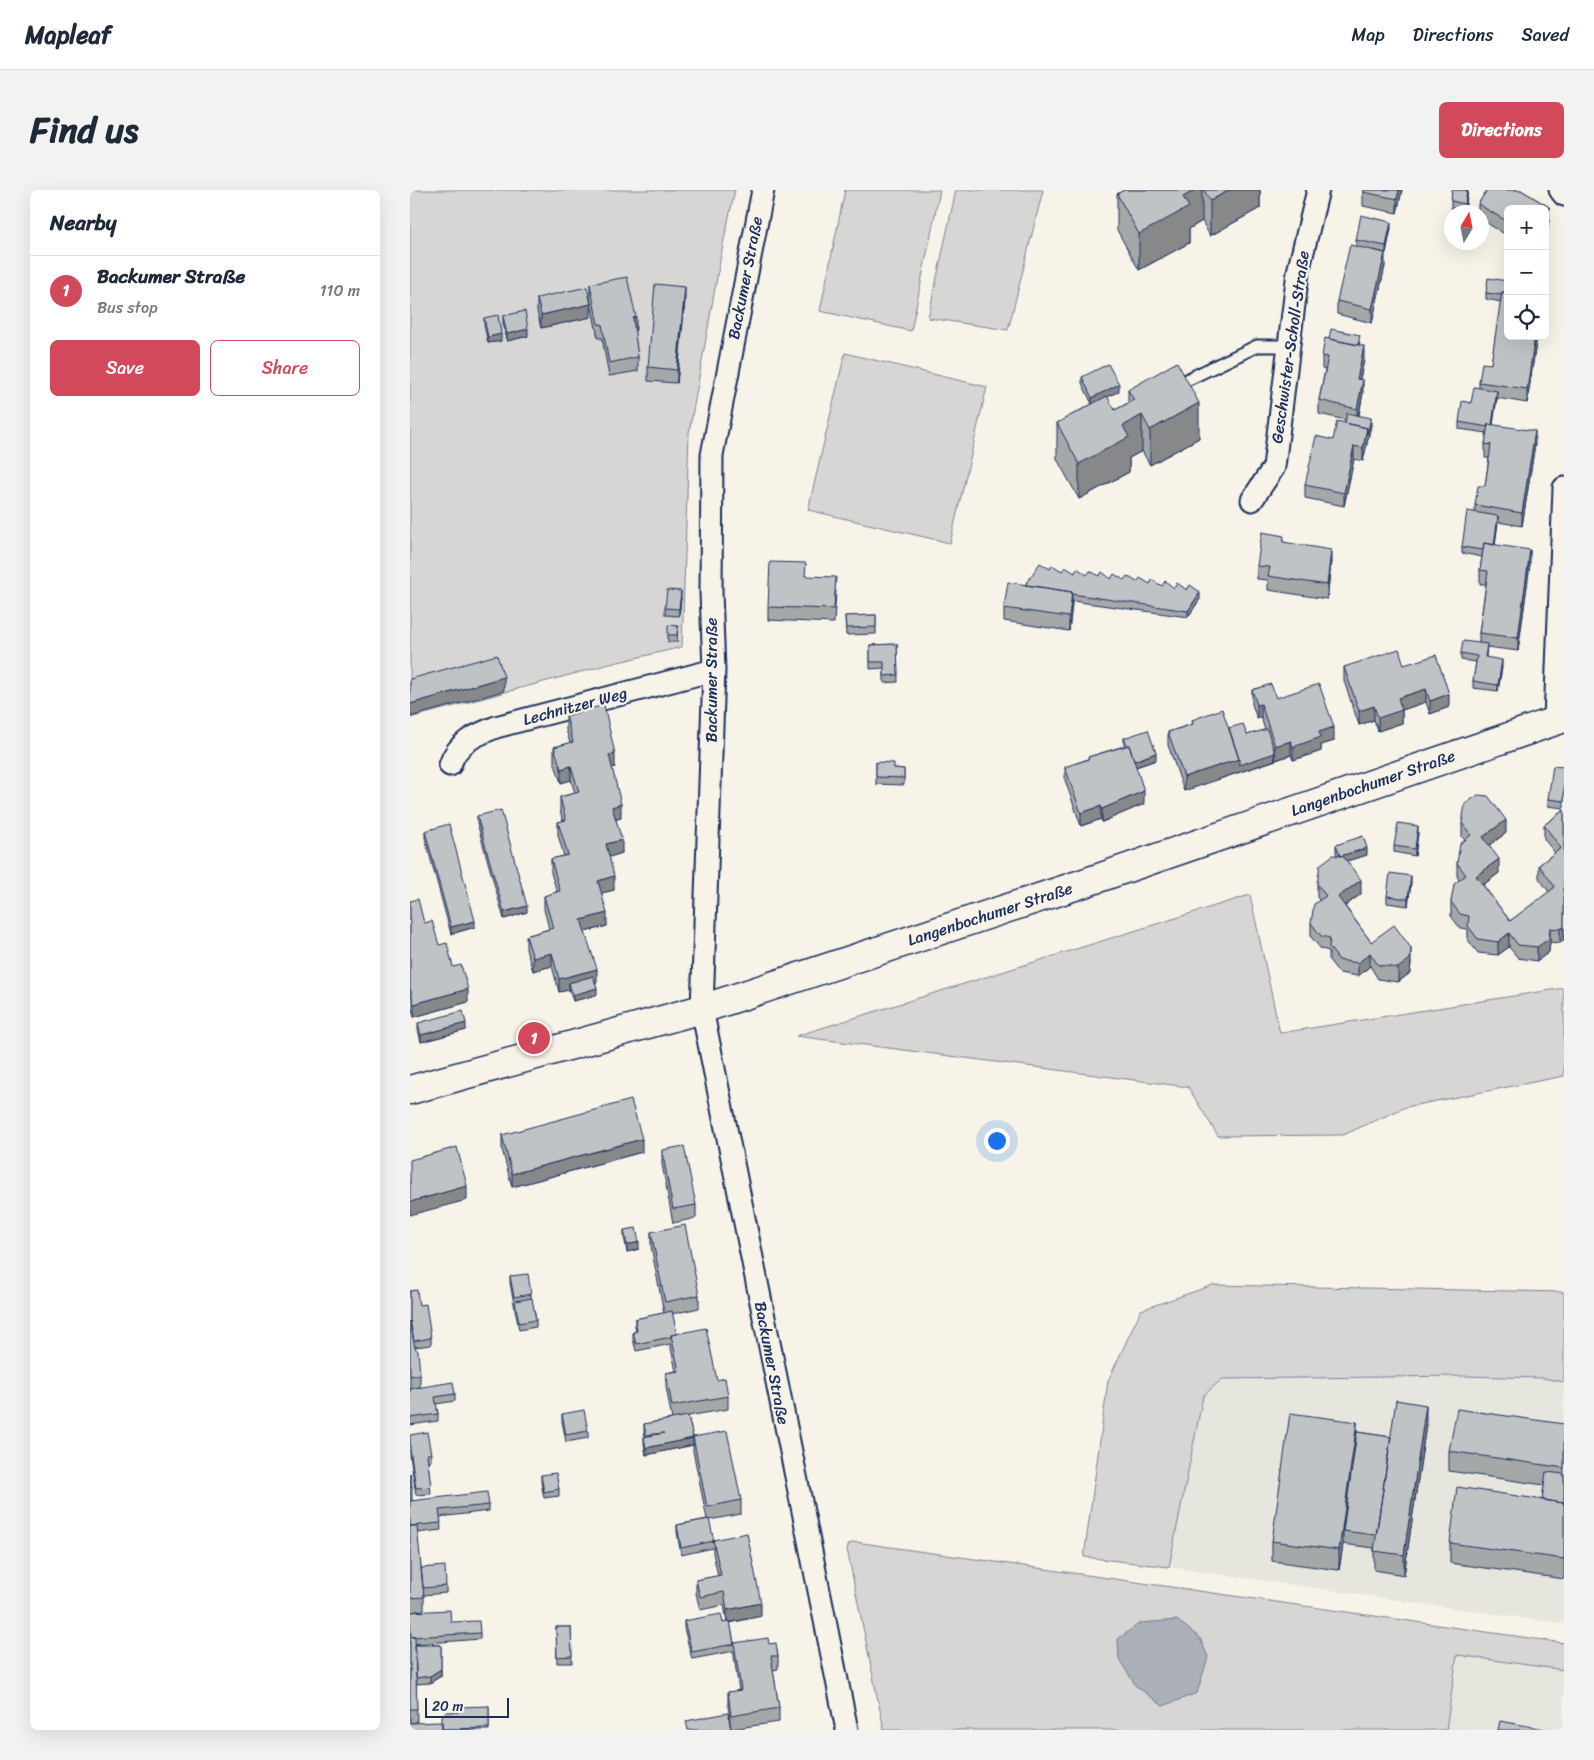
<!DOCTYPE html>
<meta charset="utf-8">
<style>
body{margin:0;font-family:Sriracha,sans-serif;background:#f2f2f3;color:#1f2937}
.controls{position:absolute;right:15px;top:15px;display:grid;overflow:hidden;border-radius:8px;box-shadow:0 5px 20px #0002}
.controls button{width:45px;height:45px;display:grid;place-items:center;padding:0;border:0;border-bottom:1px solid #e0e1e3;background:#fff;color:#1f2937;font:25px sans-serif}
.compass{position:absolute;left:1034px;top:15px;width:45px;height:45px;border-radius:50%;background:#fff;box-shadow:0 5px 20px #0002;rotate:10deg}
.scale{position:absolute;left:15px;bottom:12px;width:84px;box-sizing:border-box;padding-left:5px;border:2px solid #1b2f5e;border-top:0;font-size:14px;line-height:18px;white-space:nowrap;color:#1b2f5e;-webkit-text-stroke:4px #f7f3e8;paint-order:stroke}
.you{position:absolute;left:586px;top:950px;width:18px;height:18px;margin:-12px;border:4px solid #fff;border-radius:50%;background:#1a73e8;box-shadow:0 0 0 8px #1a73e833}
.badge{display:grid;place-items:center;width:32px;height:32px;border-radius:50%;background:#d1495b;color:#fff;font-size:16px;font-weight:700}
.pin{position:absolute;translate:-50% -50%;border:2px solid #fff;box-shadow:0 1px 5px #0006}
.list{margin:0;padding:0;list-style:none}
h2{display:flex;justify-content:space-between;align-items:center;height:65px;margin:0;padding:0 20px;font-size:21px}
h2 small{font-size:16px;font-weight:400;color:#747a83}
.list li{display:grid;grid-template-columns:32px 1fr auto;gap:15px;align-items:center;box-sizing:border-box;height:70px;padding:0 20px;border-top:1px solid #e0e1e3}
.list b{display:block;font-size:19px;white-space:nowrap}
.list p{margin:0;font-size:16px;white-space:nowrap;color:#747a83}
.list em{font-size:16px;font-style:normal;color:#747a83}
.actions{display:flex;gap:10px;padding:15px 20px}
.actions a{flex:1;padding:11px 0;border:1px solid #d1495b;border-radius:8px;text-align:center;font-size:18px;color:#d1495b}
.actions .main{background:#d1495b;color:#fff}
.icon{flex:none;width:28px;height:28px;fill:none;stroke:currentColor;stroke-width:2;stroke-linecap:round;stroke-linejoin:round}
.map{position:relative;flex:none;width:1154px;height:1540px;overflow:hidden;border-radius:8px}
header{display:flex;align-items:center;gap:30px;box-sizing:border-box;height:70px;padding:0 25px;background:#fff;border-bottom:1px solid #e0e1e3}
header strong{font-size:24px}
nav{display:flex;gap:28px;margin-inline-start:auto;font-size:18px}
.intro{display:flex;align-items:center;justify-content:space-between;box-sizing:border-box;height:120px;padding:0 30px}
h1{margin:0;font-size:35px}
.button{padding:12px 22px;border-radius:8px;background:#d1495b;color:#fff;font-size:18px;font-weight:700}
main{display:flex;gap:30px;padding:0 30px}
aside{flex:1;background:#fff;border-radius:8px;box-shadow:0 5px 20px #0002}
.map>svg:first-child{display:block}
.built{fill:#e6e5de}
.green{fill:#d7d6d4;stroke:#798299}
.water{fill:#acb0b9;stroke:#727c95}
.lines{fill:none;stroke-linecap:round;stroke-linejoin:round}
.lane-casing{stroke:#1b2f5e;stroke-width:15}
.street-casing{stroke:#1b2f5e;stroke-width:25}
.secondary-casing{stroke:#1b2f5e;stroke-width:31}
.lane{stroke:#f7f3e8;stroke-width:11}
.street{stroke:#f7f3e8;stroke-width:21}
.secondary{stroke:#f7f3e8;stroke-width:28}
.wall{fill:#a5a8a9;stroke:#1b2f5e}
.shaded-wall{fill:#86888a;stroke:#1b2f5e}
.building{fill:#c0c3c5;stroke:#1b2f5e}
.labels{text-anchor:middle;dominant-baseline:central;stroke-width:4.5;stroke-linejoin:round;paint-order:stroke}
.street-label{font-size:16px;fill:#1b2f5e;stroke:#f7f3e8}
</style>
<header>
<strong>Mapleaf</strong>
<nav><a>Map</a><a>Directions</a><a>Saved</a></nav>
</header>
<div class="intro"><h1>Find us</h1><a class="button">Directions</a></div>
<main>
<aside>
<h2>Nearby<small></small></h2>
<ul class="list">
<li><span class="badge">1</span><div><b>Backumer Straße</b><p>Bus stop</p></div><em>110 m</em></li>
</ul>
<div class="actions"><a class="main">Save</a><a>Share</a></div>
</aside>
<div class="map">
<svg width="1154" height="1540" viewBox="0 0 1154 1540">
<rect width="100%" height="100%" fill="#f7f3e8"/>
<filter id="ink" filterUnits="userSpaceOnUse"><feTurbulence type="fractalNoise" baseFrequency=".02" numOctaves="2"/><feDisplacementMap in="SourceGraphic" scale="10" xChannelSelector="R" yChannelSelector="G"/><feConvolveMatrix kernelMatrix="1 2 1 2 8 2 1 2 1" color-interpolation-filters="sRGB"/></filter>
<g filter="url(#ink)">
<!-- built -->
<path class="built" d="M1053,1186L1133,1188L1154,1192V1434L759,1377L793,1206L812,1189Z
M1046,1465L1154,1480V1540H1036Z"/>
<!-- green -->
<path class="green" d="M0,0H325L313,54L279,243L272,457L200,474L0,528Z
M435,0H530L501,141L410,121Z
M546,0H633L598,140L518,128Z
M435,163L577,197L540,353L398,320Z
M840,705L870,843L1154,798V886L996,917L933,945L808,946L778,897L386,846Z
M803,1095L1154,1102V1192L1133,1188L1053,1186L812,1189L793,1206L759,1377L674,1367L698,1191L731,1120Z
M445,1352L1154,1453V1480L1047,1465L1036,1540H474L437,1359L439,1354Z"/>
<!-- water -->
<path class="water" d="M767,1430L790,1448L798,1467L787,1503L753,1516L726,1496L709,1469L708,1449L730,1433Z"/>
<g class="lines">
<!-- lane casing -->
<g class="lane-casing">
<path id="lane" d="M762,197L847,156H879"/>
</g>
<!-- street casing -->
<g class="street-casing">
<path id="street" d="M353,0L302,265L301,402L304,480L292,819L437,1540
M1150,0L1154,5
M842,310L864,277L888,82L908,0
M1145,530L1154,298
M40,575C47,552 66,545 86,537L304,480"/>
</g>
<!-- secondary casing -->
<g class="secondary-casing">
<path id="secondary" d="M0,900L292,819L671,694L1154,528"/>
</g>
<!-- lane -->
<use href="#lane" class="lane"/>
<!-- street -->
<use href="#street" class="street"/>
<!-- secondary -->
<use href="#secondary" class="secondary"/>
</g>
<!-- wall -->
<path class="wall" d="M714,0H850V18L800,46L792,31L779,39V53L729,80L707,40V4Z
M953,0H992L987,23L953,16Z
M1042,0H1058L1055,20L1041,18V11Z
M1077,0H1111L1139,17V30L1135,54V19H1098V46L1072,30V22H1068V14Z
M981,38L976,63L963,60L975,76L962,133L927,124V111L946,56V50Z
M1098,91V146H1127L1117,213L1087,208L1083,235L1125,254L1112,336L1088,332L1085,355L1120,374L1108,461L1077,457L1076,467L1092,477L1088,501L1063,498V491L1066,472L1051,470V463L1069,453V443L1076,394H1070V380L1072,367L1052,363V357L1065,322V315L1075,296L1079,268H1075V254L1077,243L1049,239V232L1069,198V192L1081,174L1091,112L1076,109V103Z
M180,94L226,140L224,141L228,167V181L199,186L192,148H188L180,108Z
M127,108L181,127L131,138L127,121Z
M275,110L267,193L238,191V177Z
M93,126L118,146L97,151L93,133Z
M74,128L91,151L78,153L74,135Z
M950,152L949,155L954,170L950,189L953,203L949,225L961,235L953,271L944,269L934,316L895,308V295L923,250L935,233L936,230L909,224V210L915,180L912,179V166Z
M672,187L709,201L697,207L705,220L718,213V200L789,248L740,275L732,261L719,268V282L669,309L647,269V233L682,214L672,193Z
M874,352L921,373L917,409L858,400V390L847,389V376Z
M640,379L764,398L790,409L778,427L662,411L659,441L594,431V418L615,395Z
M396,386L426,401L424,433L358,430V417Z
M271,408L269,426L255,425V418Z
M466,425V444L436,445L435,426Z
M268,436L267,452H258V445Z
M487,454L488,492L474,493V478L460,479V455Z
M994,475L1039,517L1020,524L1016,512L992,520V533L968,541L964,530L949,535L934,491V477Z
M842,500L866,508L924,551L911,555V561L897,566L883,570L881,565L774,601L758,555V542L782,534V530L819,538L837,545L855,540L851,527L847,529L842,514Z
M156,526L205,577L202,578L211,628L206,629L212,663L199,667L204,700L191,703L197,736L175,742L187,792L185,793L187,805L163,811L159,800L149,802L142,776L123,781L116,759V746L139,739L134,719V706L147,702L141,683V669L154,666L148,645V632L153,631L150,621V607L165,603L161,590L151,593L144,571V557L160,553L156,540Z
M714,548L746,570L726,577L734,614L692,632L691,629L671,636L655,590V577L678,569V567L714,556Z
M466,572L484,578L494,579V595L466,594Z
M1154,577V618L1138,616V609Z
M1154,620V750L1150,753L1140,752L1139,762L1127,771L1108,768L1099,757L1088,765L1068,763L1058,750V739L1050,738L1041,726V712L1049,690L1047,686V673L1055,650L1052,647V633L1096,643L1079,655L1089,683L1073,695L1100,731L1139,702L1129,688V675L1145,663L1134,649V635Z
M67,626L117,722L94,729L67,633Z
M15,641L65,737L41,744L15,648Z
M1008,643L1005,666L984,662V656Z
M926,655L957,665L936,671L951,704L935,716L961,752L1001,772L1000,783L988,792L968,789L960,776L948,786L929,783L919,770V761L911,759L901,747V733L909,710L907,707V694L927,666L926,662Z
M1001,692L998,716L977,713V706Z
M0,711L43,777L58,812L4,827L0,812Z
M8,833L56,840L11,852L8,840Z
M92,945L232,962L102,997L92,959Z
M252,960L286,1015V1028L263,1033L252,974Z
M214,1040L229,1059L217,1062L214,1047Z
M241,1042L289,1105V1118L262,1124L267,1144L307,1190L318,1206V1219L278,1226L283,1247L331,1310V1324L299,1330L303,1351L351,1426L320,1433L324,1453L359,1454L368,1466V1479L363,1480L369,1518V1532L321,1539L318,1516V1502L329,1501L324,1466V1461L282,1469L274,1438V1431L313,1433L317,1432L314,1415L290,1420L286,1403V1390L308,1386L303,1363V1358L271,1365L267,1342V1335L297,1329L283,1261V1255L236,1265L234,1254V1247H235L234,1241V1234L262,1229L256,1197V1183L266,1181L261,1158V1154L226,1161L223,1149V1142L226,1141L225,1136V1129L254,1123L241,1056Z
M100,1086L121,1104V1108L126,1130V1137L109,1140L100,1093Z
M0,1101L9,1115L21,1148V1155L5,1157L10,1184V1197L0,1199Z
M0,1199L45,1204V1211L26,1214L28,1224V1231L0,1235Z
M152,1224L178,1241V1248L156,1252L152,1231Z
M1016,1234L994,1385L964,1380V1358L933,1354L929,1380L862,1371V1351L947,1242L981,1247Z
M1154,1234V1389L1040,1373V1353L1132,1310L1134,1295L1039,1281V1261Z
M0,1245L21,1264V1270L18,1271L21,1304L6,1305L0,1266Z
M0,1283L2,1297V1311L79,1315V1321L30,1327L31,1340L7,1343L11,1378L36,1396V1403L14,1405V1420L0,1422Z
M131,1285L149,1299V1306L134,1308L131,1292Z
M0,1422L41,1432L70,1443V1449L5,1454L31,1455V1486L20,1493L6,1494L7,1532L0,1533V1447H1Z
M146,1437H161L162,1473H147Z
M79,1516V1540H0L32,1532L48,1522Z"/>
<!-- shaded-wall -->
<path class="shaded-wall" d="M785,0H792V31L779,39V53L729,80V44L773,7Z
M819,0H850V18L800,46V11Z
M989,0H992L987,23V9Z
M1057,0H1058L1055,20V14Z
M1139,17V30L1135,54V41Z
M981,32V38L976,63V56Z
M975,63V76L962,133V119Z
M275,97V110L267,193V180Z
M181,114V127L131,138V125Z
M226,127V140L223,141V128Z
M118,139V146L97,151V144Z
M91,144V151L78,153V147Z
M1125,146H1127L1117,213V199Z
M954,156V170L947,202V189Z
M953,190V203L947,232V219Z
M709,194V201L682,215V208Z
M1087,201V208L1081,244V237Z
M789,213V248L740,275V240Z
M732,225V261L719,268V282L669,309V274L713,236Z
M961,228V235L953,271V258L957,238Z
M1125,241V254L1112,336V323Z
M944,256V269L934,316V303Z
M1088,326V332L1083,368V362Z
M921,360V373L917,409V395Z
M1120,360V374L1108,461V448Z
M271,401V408L269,426V419Z
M662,402V415L659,441V427Z
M790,402V409L778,427V421Z
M1092,470V477L1088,501V495Z
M94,487V501L0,527V514Z
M1016,499V512L992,520V533L968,541V528L988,508Z
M1039,504V517L1020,524V511Z
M851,514V527L847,529V515Z
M964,516V530L949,535V521Z
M924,537V551L911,555V561L883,570V557L909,542Z
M881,551V565L865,570V556Z
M746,563V570L722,578V572Z
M865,563V570L774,601V587L829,569Z
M205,564V577L199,579V565Z
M161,576V590L151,593V579Z
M734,601V614L692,632V619Z
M211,614V628L202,630V617Z
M691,616V629L671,636V623Z
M1096,630V643L1073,660V647Z
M1008,636V643L1005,666V659Z
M212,650V663L196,668V654Z
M957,658V665L930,673V666Z
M1089,669V683L1066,700V686Z
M204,686V700L188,704V691Z
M1001,686V692L998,716V709Z
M951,690V704L928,721V707Z
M117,716V722L94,729V722Z
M197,723V736L171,743V730Z
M65,731V737L41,744V737Z
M1154,737V750L1150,753V739Z
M1140,738V752L1139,762L1127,771V757Z
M1099,743V757L1088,765V752Z
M1001,758V772L1000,783L988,792V778Z
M142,763V776L123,781V768Z
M960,763V776L948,786V773Z
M187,779V792L161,799L159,793V800L149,802V789Z
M187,798V805L163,811V805Z
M58,799V812L4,827V814Z
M56,833V840L11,852V845Z
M232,949V962L102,997V984Z
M57,996V1010L0,1025V1012Z
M229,1052V1059L217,1062V1055Z
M1016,1215V1234L994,1385V1365Z
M947,1232V1252L933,1341V1354L929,1380V1360Z
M283,1248V1255L236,1265V1258Z
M351,1413V1426L317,1433V1420Z
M31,1479V1486L20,1493V1486Z"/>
<!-- building -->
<path class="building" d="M714,0H785L773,7L779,17L729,44L707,4Z
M794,0H819L800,11Z
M953,0H989L987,9L953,2Z
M1042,0H1057L1055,14L1041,11Z
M1077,0H1111L1139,17L1135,41V19H1098V32L1068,14Z
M951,25L981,32L976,56L946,50Z
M940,55L975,63L962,119L927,111Z
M217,87L226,127L223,128L228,167L199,173L192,134H188L180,94Z
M1078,88L1098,91V103L1092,102V105L1076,103Z
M245,94L275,97L267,180L238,177Z
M177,97L181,114L131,125L127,108Z
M1092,102L1098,103V146H1125L1117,199L1069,192L1072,173L1081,174Z
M115,121L118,139L97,144L93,126Z
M88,125L91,144L78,147L74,128Z
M921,139L950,145L948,155L919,149Z
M915,148L954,156L947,189L953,190L947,219L909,210L918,167L912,166Z
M767,172L789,213L740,240L732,225L713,236L719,247L669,274L647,233L697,206L705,220L724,210L718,200Z
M698,174L709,194L682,208L672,187Z
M1064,197L1087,201L1082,235L1078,234V237L1049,232L1052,211L1061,213Z
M937,223L961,228L957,244V238L935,233Z
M927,231L957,238L953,258L944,256L934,303L895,295L906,246L923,250Z
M1078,234L1125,241L1112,323L1065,315L1068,296H1075L1081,255L1075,254Z
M1057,321L1088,326L1084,355L1074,353L1073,360L1052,357Z
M852,342L874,346L873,352L921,360L917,395L858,386L860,377L847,376Z
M1074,353L1120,360L1108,448L1069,443L1078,381L1070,380Z
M360,372L396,373L395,386L426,387L424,419L358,417Z
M630,373L640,379L642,375L652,381L655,377L665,383L667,378L677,385L680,381L689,386L692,382L701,389L704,384L714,390L717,386L727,392L730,388L740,394L742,390L752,396L755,391L764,398L767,393L777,400L780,395L790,402L778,421L662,404V402L615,395Z
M598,392L662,402L659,427L594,418Z
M257,400L271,401L269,419L255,418Z
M466,425V437L436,438L435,426Z
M258,435L268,436L267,445H258Z
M1053,451L1077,454L1075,467L1092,470L1088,495L1063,491L1067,466L1051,463Z
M487,454L488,485L474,486V472H460V455Z
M989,459L994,475L1026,465L1039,504L1020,511L1016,499L988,508L992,520L968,528L964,516L949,521L934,477Z
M87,465L94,487L0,514V489Z
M861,494L866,508L909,494L924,537L909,542L911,547L883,557L881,551L865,556L851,514L847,515L842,500Z
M194,515L205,564L199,565L211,614L202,617L212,650L196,654L204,686L188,691L197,723L171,730L187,779L149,789L142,763L123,768L116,746L143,738L134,706L150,701L141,669L158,665L148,632L156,630L150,607L169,602L161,576L151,579L144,557L163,552L156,526Z
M812,519L829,569L774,587L758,542L783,534L782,530Z
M833,534L837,545L857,539L865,563L829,575V569L819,538Z
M738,540L746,563L724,571L719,555L717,556L714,548Z
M719,555L734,601L692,619L691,616L671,623L655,577L679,569L678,567Z
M466,572L484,573V578L494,579V588L466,587Z
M1143,576L1154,577V611L1138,609Z
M1068,605L1078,606L1096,630L1073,647L1089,669L1066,686L1100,731L1145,697L1129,675L1151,658L1134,635L1154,620V737L1150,739L1140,738L1139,749L1127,757L1108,755L1099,743L1088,752L1068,749L1058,736L1059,726L1050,724L1041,712L1044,694L1056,685L1047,673L1050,654L1061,645L1052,633L1055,614Z
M91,620L117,716L94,722L67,626Z
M988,633L1008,636L1005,659L984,656Z
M39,634L65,731L41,737L15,641Z
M953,646L957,658L930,666L926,655Z
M923,665L933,666L951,690L928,707L961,752L984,735L1001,758L1000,769L988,778L968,775L960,763L948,773L929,770L919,757L920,748L911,746L901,733L904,714L916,706L907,694L910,675Z
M980,683L1001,686L998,709L977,706Z
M8,709L14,733L22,731L29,755L37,753L43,777L51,775L58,799L4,814L0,798V711Z
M183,786L187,798L163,805L159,793Z
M53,821L56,833L11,845L8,833Z
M221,910L232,949L102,984L92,945Z
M274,956L286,1015L263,1019L252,960Z
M47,957L57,996L0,1012V970Z
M275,1035L289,1105L255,1112L241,1042Z
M226,1038L229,1052L217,1055L214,1040Z
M118,1084L121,1104L104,1107L100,1086Z
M7,1100L9,1115L16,1114L21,1148L4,1151L0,1131V1101Z
M122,1108L126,1130L109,1133L105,1111Z
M262,1121L267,1144L261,1145V1147L226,1154L223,1142L227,1141L225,1129Z
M0,1131L5,1158L8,1161L10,1184L0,1186Z
M296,1138L307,1190L315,1188L318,1206L262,1216L256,1183L269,1181L261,1145Z
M43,1192L45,1204L25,1207L28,1224L0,1228V1199Z
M986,1210L1016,1215L994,1365L964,1361Z
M1047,1219L1154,1234V1278L1039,1261Z
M174,1220L178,1241L156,1245L152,1224Z
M880,1223L947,1232L929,1360L862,1351Z
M278,1226L283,1248L236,1258L234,1247L254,1243L236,1245L234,1234Z
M317,1241L331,1310L297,1317L283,1247Z
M17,1242L21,1264H17L21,1297L6,1298L0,1259V1245Z
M947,1242L981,1247L966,1345L933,1341Z
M1136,1282L1154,1284V1313L1132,1310Z
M0,1283L2,1297H0Z
M146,1283L149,1299L134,1302L131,1285Z
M1047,1297L1154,1313V1369L1040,1353Z
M77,1302L79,1315L29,1320L31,1333L0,1336V1311Z
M299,1329L304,1351L271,1358L267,1335Z
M0,1336H7L14,1407L0,1408Z
M337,1343L351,1413L317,1420L314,1402L290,1407L286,1390L311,1385L303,1350Z
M35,1376L36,1396L13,1398L11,1378Z
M40,1420L41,1432L69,1431L70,1443L1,1447L0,1422Z
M311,1424L313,1433L320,1431L324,1454L282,1462L274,1431Z
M146,1437H161L162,1466L147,1467Z
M0,1447H5L7,1519H0Z
M358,1448L359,1454L366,1453L368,1466H361L369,1518L321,1526L318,1502L331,1500L324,1453Z
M5,1455H31V1479L20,1486L6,1488Z
M79,1516V1538L32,1539V1526L37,1522H48V1517Z
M318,1523L321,1540H278L276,1531Z
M1090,1531L1140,1540H1088Z
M32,1532V1540H0V1533Z"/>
</g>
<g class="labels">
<!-- street labels -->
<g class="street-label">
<text transform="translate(335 88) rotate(-79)">Backumer Straße</text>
<text transform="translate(880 157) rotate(-82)">Geschwister-Scholl-Straße</text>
<text transform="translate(301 490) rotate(-90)">Backumer Straße</text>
<text transform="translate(165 516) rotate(-15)">Lechnitzer Weg</text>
<text transform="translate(963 593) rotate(-19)">Langenbochumer Straße</text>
<text transform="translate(580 724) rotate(-18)">Langenbochumer Straße</text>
<text transform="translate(362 1173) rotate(79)">Backumer Straße</text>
</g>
</g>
</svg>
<div class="controls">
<button>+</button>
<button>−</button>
<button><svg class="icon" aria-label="locate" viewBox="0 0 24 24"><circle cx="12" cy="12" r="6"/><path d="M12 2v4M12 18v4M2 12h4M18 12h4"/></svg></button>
</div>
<svg class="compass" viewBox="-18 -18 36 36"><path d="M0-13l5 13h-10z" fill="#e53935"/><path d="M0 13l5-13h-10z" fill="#747a83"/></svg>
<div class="scale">20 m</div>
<div class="you"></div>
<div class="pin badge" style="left:124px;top:848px">1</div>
</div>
</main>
